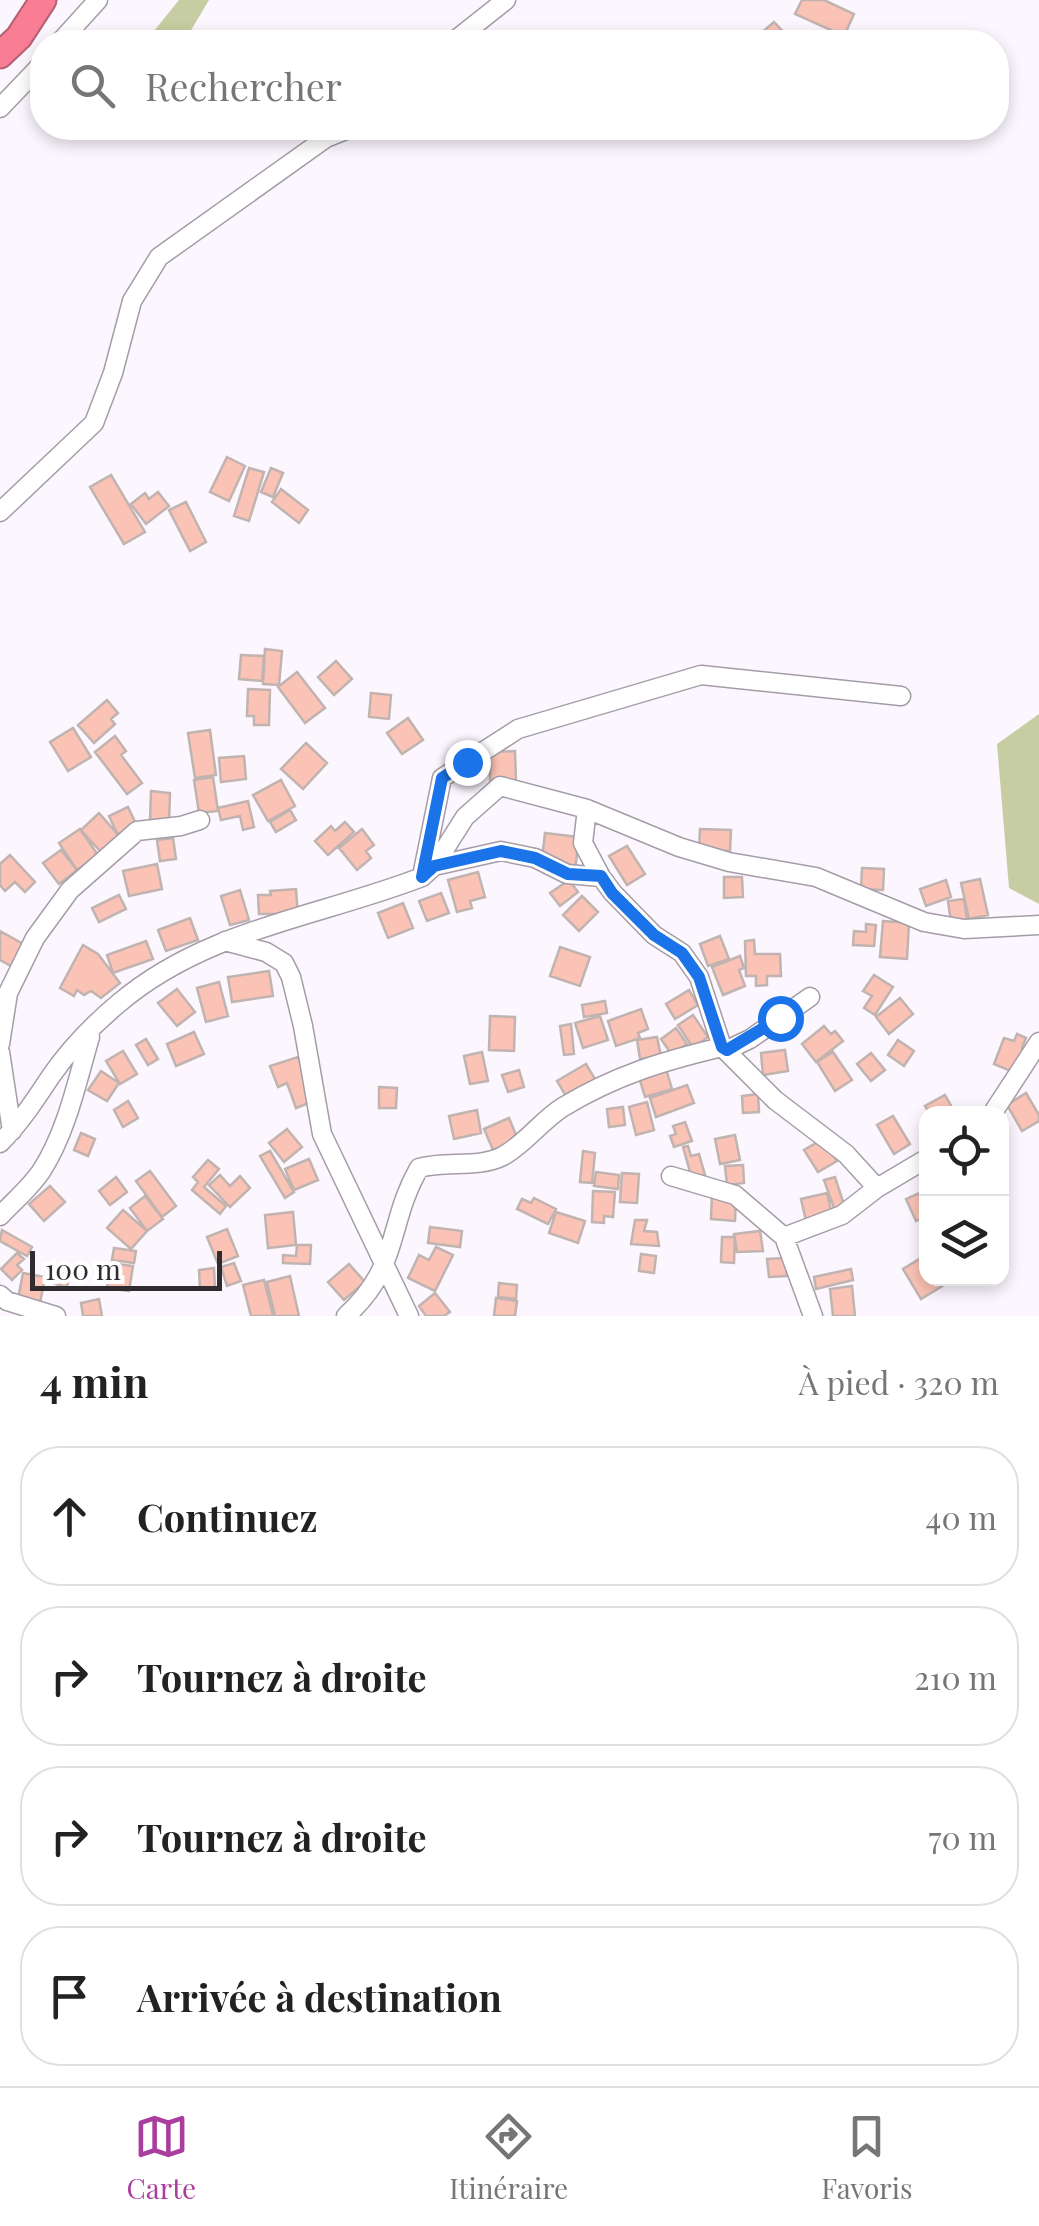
<!DOCTYPE html>
<html lang="fr">
<meta charset="utf-8">
<style>
body{margin:0;font-family:"Playfair Display",serif;background:#f6f6f6;color:#222}
.controls{position:absolute;right:30px;bottom:30px;display:grid;overflow:hidden;border-radius:20px;box-shadow:0 5px 15px #0003}
.controls button{width:90px;height:90px;display:grid;place-items:center;padding:0;border:0;border-bottom:2px solid #e0e0e0;background:#fff;color:#222;font:50px sans-serif}
.scale{position:absolute;left:30px;bottom:25px;width:192px;box-sizing:border-box;padding-left:10px;border:5px solid #2f2c30;border-top:0;font-size:28px;line-height:35px;white-space:nowrap;color:#2f2c30;-webkit-text-stroke:8px #fff;paint-order:stroke}
.stop{position:absolute;width:30px;height:30px;margin:-22px;border:8px solid #1a73e8;border-radius:50%;background:#fff}
.stop.end{background:#1a73e8;border-color:#fff;box-shadow:0 2px 10px #0008}
.list{margin:0;padding:0;list-style:none}
h2{display:flex;justify-content:space-between;align-items:center;height:130px;margin:0;padding:0 40px;font-size:42px}
h2 small{font-size:32px;font-weight:400;color:#767676}
.list li{display:grid;grid-template-columns:65px 1fr auto;gap:30px;align-items:center;box-sizing:border-box;height:140px;margin:0 20px 20px;padding:0 20px;border:2px solid #e0e0e0;border-radius:40px}
.list b{display:block;font-size:38px;white-space:nowrap}
.list em{font-size:32px;font-style:normal;color:#767676}
.icon{flex:none;width:55px;height:55px;fill:none;stroke:currentColor;stroke-width:2;stroke-linecap:round;stroke-linejoin:round}
.map{position:relative;flex:none;width:1039px;height:1316px;overflow:hidden}
.search{position:absolute;background:#fff;box-shadow:0 5px 15px #0003;left:30px;right:30px;top:30px;height:110px;display:flex;align-items:center;gap:25px;box-sizing:border-box;padding:0 35px;border-radius:40px;color:#767676;font-size:38px}
.sheet{height:770px;background:#fff}
nav{display:flex;justify-content:space-around;align-items:center;box-sizing:border-box;height:140px;border-top:2px solid #e0e0e0;background:#fff;font-size:28px;color:#767676}
nav a{display:grid;justify-items:center;gap:5px}
nav .on{color:#a93e9f}
.map>svg:first-child{display:block}
.green{fill:#c7cda2}
.building{fill:#fbc3b6;stroke:#c1b3b0;stroke-width:2.5}
.lines{fill:none;stroke-linecap:round;stroke-linejoin:round}
.minor-casing{stroke:#a49da7;stroke-width:21}
.highway-casing{stroke:#b26172;stroke-width:29}
.minor{stroke:#fff;stroke-width:18}
.highway{stroke:#f87d95;stroke-width:25}
.route{stroke:#1a73e8;stroke-width:12}
</style>
<div class="map">
<svg width="1039" height="1316" viewBox="0 0 1039 1316">
<rect width="100%" height="100%" fill="#fcf6ff"/>
<!-- green -->
<path class="green" d="M179,0H209L184,42H145Z
M1039,714V904L1009,888L997,744Z"/>
<!-- building -->
<path class="building" d="M802,0H824L854,14L844,36L795,14Z
M774,22L793,42H751Z
M227,457L245,466L229,501L210,492Z
M249,468L264,472L249,521L234,516Z
M271,468L283,473L273,497L261,492Z
M111,475L145,532L124,544L90,487Z
M281,489L308,510L299,523L272,502Z
M158,492L169,506L146,524L131,504L145,493L149,499Z
M186,502L206,542L190,551L169,510Z
M265,649L282,651L279,685L263,684Z
M241,655L264,656L262,681L239,679Z
M336,661L352,679L334,695L318,677Z
M297,672L325,708L305,723L278,687Z
M248,689L270,690L269,725H254V716H247Z
M371,693L391,695L389,719L369,717Z
M107,700L118,713L111,719L115,724L94,743L78,725Z
M408,718L423,740L402,754L387,733Z
M73,728L91,757L68,771L50,742Z
M210,730L216,775L195,778L188,733Z
M115,736L126,751L121,755L142,783L127,794L95,752Z
M306,743L327,763L303,789L281,769Z
M515,751L516,782L490,783V752Z
M244,756L246,779L221,782L219,758Z
M213,777L218,811L199,813L194,780Z
M281,780L295,806L268,821L253,795Z
M151,791L170,793L169,823L150,822Z
M248,801L254,827L243,830L240,816L221,820L218,808Z
M128,807L137,826L118,835L109,816Z
M290,810L296,820L276,832L270,822Z
M99,813L119,836L101,852L81,830Z
M345,822L354,832L328,855L315,841L331,826L335,831Z
M80,829L98,855L77,870L59,843Z
M362,829L374,845L366,851L371,858L357,870L339,848Z
M700,829L731,830L730,851L699,850Z
M545,833L579,837L575,871L560,869L561,860L542,858Z
M173,838L176,859L160,861L157,840Z
M627,846L645,874L627,885L609,856Z
M61,850L77,870L59,884L43,863Z
M10,855L35,882L25,892L15,882L5,891L0,885V864Z
M157,864L162,889L129,896L123,871Z
M862,868L884,869L883,890L861,889Z
M478,872L485,897L470,901L472,908L457,912L448,880Z
M724,877H742L743,897L724,898Z
M980,879L988,915L969,919L961,883Z
M569,880L578,892L560,906L550,893Z
M946,880L951,897L926,906L920,889Z
M296,889L298,914H259L258,895H271L270,891Z
M240,890L249,920L230,925L221,896Z
M441,893L449,913L427,921L419,901Z
M119,895L126,909L99,922L92,908Z
M582,896L598,912L579,931L563,915Z
M964,899L967,920L951,922L948,901Z
M403,903L413,928L388,938L378,913Z
M190,918L198,940L166,951L158,930Z
M883,921L909,923L907,959L880,957Z
M866,924L876,925L874,946L853,945L854,931L866,932Z
M0,931L25,945L13,967L0,960Z
M720,936L729,959L708,966L700,944Z
M754,940L755,954H780L781,976H767V985L756,986V976H746L745,941Z
M146,941L153,959L113,973L107,955Z
M83,945L98,954L120,983L101,998L91,991L84,995L77,990L74,996L60,988Z
M560,947L590,957L580,986L550,976Z
M740,956L744,968L739,970L745,986L723,995L712,967Z
M269,971L273,996L232,1002L228,977Z
M874,975L893,987L875,1015L864,1008L872,996L863,991Z
M219,982L228,1016L206,1022L197,988Z
M177,989L195,1012L177,1026L158,1003Z
M689,990L698,1005L675,1019L666,1004Z
M900,998L913,1014L889,1034L876,1017Z
M605,1001L607,1013L584,1017L582,1005Z
M641,1009L648,1029L638,1033L640,1038L616,1046L608,1021Z
M693,1015L708,1037L693,1048L678,1025Z
M490,1016L515,1017L514,1051L489,1050Z
M600,1016L608,1040L583,1048L575,1023Z
M571,1024L574,1054L564,1055L560,1026Z
M824,1026L831,1034L835,1031L843,1041L816,1062L802,1044Z
M676,1028L687,1044L672,1055L661,1039Z
M194,1032L204,1054L176,1066L167,1044Z
M1017,1034L1026,1038L1022,1048L1027,1050L1018,1074L994,1064L1004,1038L1014,1041Z
M657,1037L661,1056L640,1059L637,1040Z
M146,1039L158,1059L148,1065L136,1045Z
M898,1040L914,1051L904,1066L888,1055Z
M785,1050L788,1071L763,1075L761,1053Z
M123,1051L137,1074L120,1084L106,1061Z
M482,1052L488,1081L470,1084L464,1056Z
M833,1052L852,1080L835,1091L817,1062Z
M871,1053L885,1070L871,1081L857,1064Z
M298,1057L314,1101L296,1108L287,1083L278,1087L270,1066Z
M586,1064L598,1084L569,1101L557,1081Z
M666,1069L672,1089L645,1097L639,1077Z
M519,1070L524,1087L508,1092L502,1075Z
M101,1071L119,1083L107,1101L88,1090Z
M687,1085L694,1103L656,1117L650,1098Z
M379,1087L397,1088L396,1108H379Z
M1026,1093L1039,1115V1121L1022,1131L1007,1105Z
M758,1094L759,1112L743,1113L742,1096Z
M945,1095L953,1109L945,1114H930L925,1106Z
M128,1101L138,1118L123,1127L114,1110Z
M647,1102L654,1130L636,1135L629,1107Z
M623,1107L625,1125L609,1127L607,1109Z
M477,1110L481,1133L454,1139L449,1116Z
M893,1116L910,1144L894,1154L877,1125Z
M509,1118L518,1140L493,1150L484,1129Z
M685,1122L692,1141L674,1147L670,1136L676,1134L673,1126Z
M287,1129L302,1147L284,1162L269,1143Z
M81,1133L95,1139L88,1156L74,1150Z
M735,1135L740,1160L720,1164L715,1139Z
M823,1139L837,1161L818,1172L804,1150Z
M688,1146L691,1156L699,1154L705,1175L692,1179L683,1147Z
M270,1151L294,1192L285,1198L260,1156Z
M583,1151L595,1153L592,1183L580,1182Z
M309,1159L318,1180L294,1190L285,1169Z
M208,1160L219,1169L204,1187L226,1206L220,1214L192,1190L198,1182L193,1177Z
M743,1165L744,1183L727,1185L725,1166Z
M150,1171L176,1206L162,1217L136,1181Z
M596,1172L619,1175L618,1189L594,1186Z
M622,1173L639,1174L637,1203L620,1202Z
M220,1175L230,1186L240,1176L250,1188L230,1207L209,1185Z
M116,1177L127,1192L110,1205L99,1191Z
M835,1177L845,1208L835,1211L824,1180Z
M50,1186L65,1202L44,1221L29,1204Z
M926,1190V1217L916,1221L906,1199Z
M593,1191L615,1192L613,1217L604,1216V1223L592,1222Z
M712,1193L736,1199L735,1221L711,1219Z
M827,1193L832,1215L806,1221L801,1199Z
M145,1196L163,1219L147,1231L130,1208Z
M534,1198L556,1209L548,1224L517,1209L522,1199L531,1203Z
M123,1210L147,1231L131,1249L107,1228Z
M293,1212L296,1245L268,1248L265,1215Z
M556,1212L585,1221L578,1243L549,1233Z
M635,1220H647L644,1231L657,1232L659,1246L631,1244Z
M430,1227L462,1231L460,1247L428,1243Z
M227,1229L238,1256L218,1264L207,1237Z
M2,1230L32,1247L27,1256L0,1241Z
M760,1231L763,1251L737,1252L734,1234Z
M722,1237H735L734,1263L721,1262Z
M297,1245H311L310,1264L283,1263V1255L296,1256Z
M436,1247L453,1255L435,1291L408,1278L419,1255L429,1260Z
M114,1248L136,1251L134,1263L112,1260Z
M17,1253L24,1259L17,1265L22,1270L12,1280L1,1269Z
M641,1254L656,1256L654,1273L639,1271Z
M926,1255V1278H940L944,1285L921,1299L903,1269Z
M785,1258L787,1276L769,1277L767,1259Z
M110,1263L133,1266L129,1291L107,1288Z
M234,1263L241,1281L227,1286L221,1267Z
M349,1264L365,1282L344,1300L328,1282Z
M51,1268L71,1276L66,1288L46,1280Z
M214,1268L215,1288L200,1289L199,1270Z
M851,1269L853,1280L816,1289L814,1277Z
M23,1273L45,1277L40,1303L18,1299Z
M290,1276L299,1316H275L267,1282Z
M264,1280L273,1316H251L243,1285Z
M499,1283L517,1285L516,1299L498,1297Z
M852,1286L855,1316H833L830,1289Z
M435,1293L450,1312L444,1316H426L419,1306Z
M496,1298L517,1301L515,1316H494Z
M99,1299L102,1316H83L81,1303Z"/>
<g class="lines">
<!-- minor casing -->
<g class="minor-casing">
<path id="minor" d="M60,42L98,0
M453,42L506,0
M0,108L42,64
M0,512L94,423L113,373L132,301L159,257L326,138L351,128
M587,809L583,843L601,877L613,893L654,935L682,953L699,977L722,1047L775,1100L846,1154L877,1188
M434,866L501,851L535,858L567,874L601,877
M422,876L442,778L518,729L701,675L901,696
M225,941L266,952L284,963L291,977L303,1026L322,1134L409,1316
M0,1044L8,993L35,938L70,890L137,831L181,826L200,820
M0,1052L12,1131
M992,1114L1039,1042
M0,1143C21,1122 35,1100 51,1076C69,1050 95,1023 119,1003C206,929 319,917 422,877L434,866L465,817L500,786L587,809L679,847L729,862L816,877L924,922L964,929L1039,925
M671,1176L735,1195L784,1237L813,1316
M0,1216C14,1201 31,1187 42,1170C67,1131 77,1081 90,1037
M784,1237L842,1215L877,1188L926,1159
M0,1295L7,1301L56,1316
M346,1316C401,1266 387,1224 419,1168C446,1160 477,1169 503,1156C525,1144 542,1120 563,1107C616,1075 663,1061 722,1047L727,1050L750,1039L810,997"/>
</g>
<!-- highway casing -->
<g class="highway-casing">
<path id="highway" d="M0,55L19,37L43,0"/>
</g>
<!-- minor -->
<use href="#minor" class="minor"/>
<!-- highway -->
<use href="#highway" class="highway"/>
</g>
<g class="lines">
<!-- route -->
<path class="route" d="M467,762L442,778L422,877L434,866L501,851L535,858L568,874L601,876L612,893L654,935L682,953L699,977L722,1047L727,1050L780,1018"/>
</g>
</svg>
<div class="controls">
<button><svg class="icon" aria-label="locate" viewBox="0 0 24 24"><circle cx="12" cy="12" r="6"/><path d="M12 2v4M12 18v4M2 12h4M18 12h4"/></svg></button>
<button><svg class="icon" aria-label="layers" viewBox="0 0 24 24"><path d="M12 4l9 5-9 5-9-5zM3 14l9 5 9-5"/></svg></button>
</div>
<div class="scale">100 m</div>
<div class="stop" style="left:780px;top:1018px"></div>
<div class="stop end" style="left:467px;top:762px"></div>
<div class="search"><svg class="icon" aria-label="search" viewBox="0 0 24 24"><circle cx="10" cy="10" r="6"/><path d="M15 15l6 6"/></svg>Rechercher</div>
</div>
<section class="sheet">
<h2>4 min<small>À pied · 320 m</small></h2>
<ul class="list">
<li><svg class="icon" aria-label="ahead" viewBox="0 0 24 24"><path d="M12 20V5M6 11l6-6 6 6"/></svg><div><b>Continuez</b></div><em>40 m</em></li>
<li><svg class="icon" aria-label="right" viewBox="0 0 24 24"><path d="M7 20v-9h11M14 6l5 5-5 5"/></svg><div><b>Tournez à droite</b></div><em>210 m</em></li>
<li><svg class="icon" aria-label="right" viewBox="0 0 24 24"><path d="M7 20v-9h11M14 6l5 5-5 5"/></svg><div><b>Tournez à droite</b></div><em>70 m</em></li>
<li><svg class="icon" aria-label="arrive" viewBox="0 0 24 24"><path d="M6 21V4h12l-3 4 3 4H6"/></svg><div><b>Arrivée à destination</b></div></li>
</ul>
</section>
<nav>
<a class="on"><svg class="icon" aria-label="map" viewBox="0 0 24 24"><path d="M3 6l6-2 6 2 6-2v14l-6 2-6-2-6 2zM9 4v14M15 6v14"/></svg>Carte</a>
<a><svg class="icon" aria-label="directions" viewBox="0 0 24 24"><path d="M12 3l9 9-9 9-9-9zM9 14v-3h6M13 9l2 2-2 2"/></svg>Itinéraire</a>
<a><svg class="icon" aria-label="saved" viewBox="0 0 24 24"><path d="M7 4h10v16l-5-4-5 4z"/></svg>Favoris</a>
</nav>
